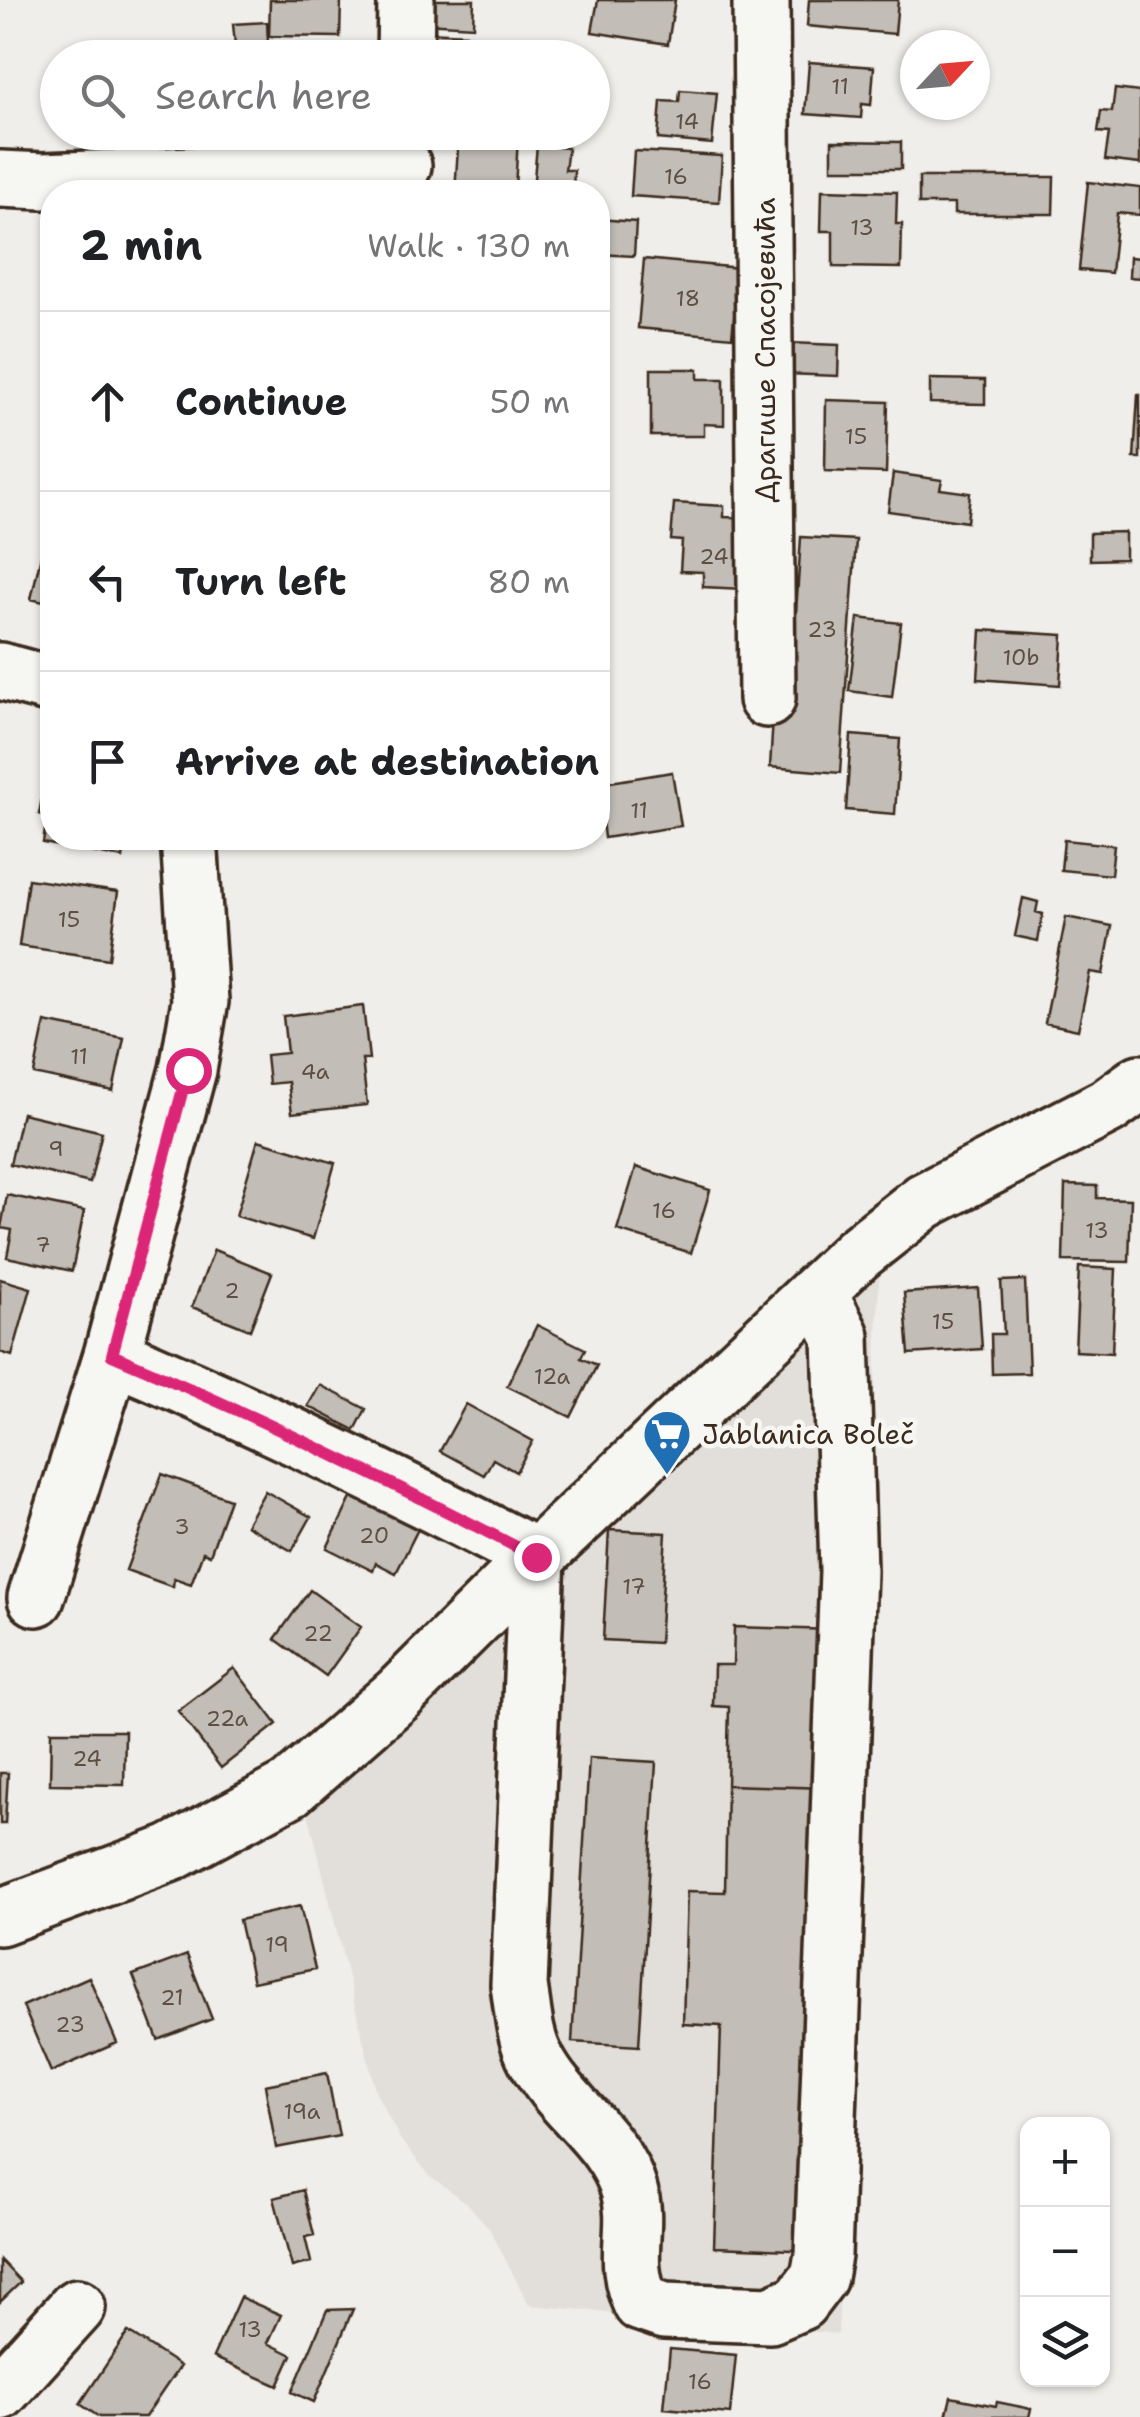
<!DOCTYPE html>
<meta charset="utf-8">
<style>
body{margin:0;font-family:"Shantell Sans",sans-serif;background:#f2f2f2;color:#202124}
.controls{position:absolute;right:30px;bottom:30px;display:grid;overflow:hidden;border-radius:20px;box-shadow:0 2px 8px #0004}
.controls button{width:90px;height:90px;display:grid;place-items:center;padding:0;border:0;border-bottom:2px solid #e0e0e0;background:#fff;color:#202124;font:50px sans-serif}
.compass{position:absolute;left:900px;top:30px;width:90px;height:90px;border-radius:50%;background:#fff;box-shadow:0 2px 8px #0004;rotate:64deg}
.stop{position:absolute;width:30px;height:30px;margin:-22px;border:8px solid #db2777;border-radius:50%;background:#fff}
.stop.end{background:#db2777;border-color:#fff;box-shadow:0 2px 10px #0008}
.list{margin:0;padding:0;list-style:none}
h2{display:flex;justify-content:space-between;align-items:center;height:130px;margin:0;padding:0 40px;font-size:42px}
h2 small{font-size:32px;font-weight:400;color:#757577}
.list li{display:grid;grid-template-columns:65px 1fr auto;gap:30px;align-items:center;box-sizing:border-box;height:180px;padding:0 40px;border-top:2px solid #e0e0e0}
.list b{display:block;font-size:38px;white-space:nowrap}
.list em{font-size:32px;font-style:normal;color:#757577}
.icon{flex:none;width:55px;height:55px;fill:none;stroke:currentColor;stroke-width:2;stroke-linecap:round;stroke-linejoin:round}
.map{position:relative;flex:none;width:1140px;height:2417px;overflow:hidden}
.search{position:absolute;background:#fff;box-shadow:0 2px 8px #0004;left:40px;top:40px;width:570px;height:110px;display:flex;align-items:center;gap:25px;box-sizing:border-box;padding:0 35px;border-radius:55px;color:#757577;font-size:38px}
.panel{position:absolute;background:#fff;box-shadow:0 2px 8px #0004;left:40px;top:180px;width:570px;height:670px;border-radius:40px}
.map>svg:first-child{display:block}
.built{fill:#e2dfdb}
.building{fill:#c2bdb7;stroke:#3b2a1e;stroke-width:2.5}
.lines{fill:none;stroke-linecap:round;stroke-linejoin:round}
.minor-casing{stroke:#3b2a1e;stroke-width:62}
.minor{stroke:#f6f6f2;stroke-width:55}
.route{stroke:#db2777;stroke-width:12}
.labels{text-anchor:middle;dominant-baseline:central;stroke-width:9;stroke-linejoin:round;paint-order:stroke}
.number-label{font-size:22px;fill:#5d4f44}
.street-label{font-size:28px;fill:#3b2a1e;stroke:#f6f6f2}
.poi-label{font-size:28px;fill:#3b2a1e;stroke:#f6f6f2;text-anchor:start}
</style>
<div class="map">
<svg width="1140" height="2417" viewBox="0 0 1140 2417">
<rect width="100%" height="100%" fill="#efeeea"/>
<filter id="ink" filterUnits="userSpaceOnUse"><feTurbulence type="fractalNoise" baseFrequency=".01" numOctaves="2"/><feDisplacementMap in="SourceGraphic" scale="20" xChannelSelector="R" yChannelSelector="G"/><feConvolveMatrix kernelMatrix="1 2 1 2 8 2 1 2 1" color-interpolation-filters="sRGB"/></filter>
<g filter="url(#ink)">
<!-- built -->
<path class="built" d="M880,1260L838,2334L529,2305L489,2228L467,2203L430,2176L400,2139L376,2093L305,1800Z"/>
<!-- building -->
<path class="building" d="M270,0H341L340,37L269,36Z
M425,0H474L473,26L424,23Z
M598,0H675L668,44L592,32Z
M809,0H898L895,34L807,26Z
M267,22L268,43L235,45L233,24Z
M425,32L466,34L465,57L424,56Z
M809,62L874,67L871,105L862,104L861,118L805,114Z
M1115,89L1140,92V164L1105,160L1109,133L1098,132L1101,111L1112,112Z
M680,90L717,93L712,144L658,139L661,101L679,102Z
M459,133L518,138L515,188L498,187L497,192H455Z
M832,141L901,142V169H832Z
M537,145L568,148L565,170H574L573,192L533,190Z
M634,151L722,156L719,202L631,196Z
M919,177H1054L1053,214H954V204H919Z
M1088,182L1140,188V215L1117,213L1111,273L1079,270Z
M822,190L897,192L896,224H902L901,268L833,267V231H821Z
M598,219L636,222L634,256L598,254Z
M1130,257L1140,258V278L1129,277Z
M644,259L739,268L732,337L638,328Z
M789,343L839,345L838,376L787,374Z
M651,369H698V379H724V425L704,424V436H651Z
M930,379L985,380V404L930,403Z
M1138,395H1140V458H1134Z
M826,400L888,402L886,473L825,471Z
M893,473L942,480L940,489L970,493L967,522L888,511Z
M674,503L724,506V517L748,518L744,589L703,587V572L680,571L682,541L671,540Z
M48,525L52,526V604L31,599Z
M1125,532V559L1090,560V533Z
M801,537L856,540L840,773L770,767L773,718L789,719Z
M858,618L901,623L892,697L849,691Z
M981,630L1063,635L1060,685L978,679Z
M851,735L900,739L895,814L846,810Z
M672,772L681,826L604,838L598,784Z
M46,777L52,779V838H126L123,858L43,843L47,816L39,814Z
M1064,840L1114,845L1111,875L1061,870Z
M28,879L118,892L109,959L19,946Z
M1023,898L1038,902L1036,912L1043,914L1038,941L1015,936Z
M1066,917L1112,926L1103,974L1090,972L1078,1030L1045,1023Z
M363,1006L369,1059H362L367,1105L292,1113L288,1082L269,1084L266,1055L287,1053L283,1016Z
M45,1022L124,1038L113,1091L34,1074Z
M22,1113L102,1132L90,1183L10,1164Z
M258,1140L335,1163L313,1239L236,1216Z
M636,1167L710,1190L691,1253L617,1230Z
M1065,1185L1097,1186V1198L1131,1199L1129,1262L1063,1261Z
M7,1195L84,1211L72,1271L7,1257L12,1230L1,1228Z
M214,1250L272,1273L250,1330L192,1307Z
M1079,1267L1116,1269L1112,1353L1075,1351Z
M0,1279L31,1288L12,1356L0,1352Z
M1025,1280L1029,1373L992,1374L991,1334H1004L1001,1281Z
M978,1288L982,1349L909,1354L904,1293Z
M537,1325L585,1349L581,1358L597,1365L571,1417L507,1386Z
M320,1385L366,1409L355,1430L308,1406Z
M466,1404L533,1441L516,1472L493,1459L484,1475L440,1451Z
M162,1474L230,1499L210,1555L203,1552L191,1584L174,1578L173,1587L126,1570Z
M355,1490L421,1523L396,1573L376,1563L373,1571L327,1548Z
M265,1491L311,1517L292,1551L246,1525Z
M609,1530L666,1533L659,1643L603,1640Z
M310,1590L361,1627L326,1676L275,1639Z
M734,1627L834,1630L830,1788L727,1785L729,1707L713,1706L714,1665H733Z
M234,1668L277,1724L221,1768L178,1711Z
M51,1731H125L124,1785L50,1784Z
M589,1758L656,1762L639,2046L572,2042Z
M0,1773H8L5,1824H0Z
M727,1785L830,1788L819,2251L714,2247L721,2026L683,2024L687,1891L725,1892Z
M300,1906L315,1969L253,1982L239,1920Z
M187,1955L212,2019L158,2040L133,1975Z
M89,1977L117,2043L51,2072L23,2006Z
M327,2073L339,2136L276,2148L265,2085Z
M303,2190L314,2235L305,2237L311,2262L292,2267L274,2198Z
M0,2260L21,2282L0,2302Z
M240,2297L281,2315L268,2343L292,2355L278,2386L213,2357Z
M353,2309L314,2402L292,2392L327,2310Z
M128,2332L180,2366L145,2417H99L80,2404Z
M670,2349L736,2355L730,2414L664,2408Z
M951,2397L996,2406L997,2402L1031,2409L1029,2417H946Z"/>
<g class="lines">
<!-- minor casing -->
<g class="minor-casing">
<path id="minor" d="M761,0L767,699
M405,58L406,0
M0,179L43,181L403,166
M0,671L52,685
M112,1355C257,1416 397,1485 537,1557L519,1985C523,2010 524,2037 536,2059C560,2107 614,2137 629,2190C640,2229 621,2259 641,2303L664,2311L770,2315L800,2302L819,2277L823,2255L848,1571L841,1336L818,1291
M36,1598L112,1355L188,1070L200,1001L189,838
M0,1917L171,1853L290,1789L399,1694L537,1557L857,1254L924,1201L1108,1106L1140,1083
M0,2392L77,2307"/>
</g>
<!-- minor -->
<use href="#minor" class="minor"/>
</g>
</g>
<g class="lines" filter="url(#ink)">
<!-- route -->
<path class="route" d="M188,1070L112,1355C257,1416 397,1485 536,1557"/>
</g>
<!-- icons -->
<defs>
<g id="supermarket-pin" transform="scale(2.5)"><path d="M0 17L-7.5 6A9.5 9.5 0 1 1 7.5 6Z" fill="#1f6fb2" stroke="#f6f6f2"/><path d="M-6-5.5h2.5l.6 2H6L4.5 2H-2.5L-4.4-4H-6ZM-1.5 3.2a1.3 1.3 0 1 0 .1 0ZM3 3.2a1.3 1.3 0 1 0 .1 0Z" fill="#fff"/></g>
</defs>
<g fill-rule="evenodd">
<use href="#supermarket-pin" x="667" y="1434"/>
</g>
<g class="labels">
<!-- number labels -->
<g class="number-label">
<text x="840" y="86">11</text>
<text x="687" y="121">14</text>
<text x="676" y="176">16</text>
<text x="862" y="227">13</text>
<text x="688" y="298">18</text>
<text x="856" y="436">15</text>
<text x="714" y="556">24</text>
<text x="822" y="629">23</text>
<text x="1021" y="657">10b</text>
<text x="639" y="810">11</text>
<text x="69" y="919">15</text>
<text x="79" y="1056">11</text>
<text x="315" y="1071">4a</text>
<text x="56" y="1148">9</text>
<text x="664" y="1210">16</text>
<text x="1097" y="1230">13</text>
<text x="43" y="1244">7</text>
<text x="232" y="1290">2</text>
<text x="943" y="1321">15</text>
<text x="552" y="1376">12a</text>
<text x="182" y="1526">3</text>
<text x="374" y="1535">20</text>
<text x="634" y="1586">17</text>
<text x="318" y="1633">22</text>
<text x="227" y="1718">22a</text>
<text x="87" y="1758">24</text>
<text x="277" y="1944">19</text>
<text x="172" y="1997">21</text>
<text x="70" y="2024">23</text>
<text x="302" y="2111">19a</text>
<text x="250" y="2329">13</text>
<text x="700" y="2381">16</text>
</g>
<!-- street labels -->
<g class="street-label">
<text transform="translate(765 350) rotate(-90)">Драгише Спасојевића</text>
</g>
<!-- poi labels -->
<g class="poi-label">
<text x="702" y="1434">Jablanica Boleč</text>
</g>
</g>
</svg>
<div class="controls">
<button>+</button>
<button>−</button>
<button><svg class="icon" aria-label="layers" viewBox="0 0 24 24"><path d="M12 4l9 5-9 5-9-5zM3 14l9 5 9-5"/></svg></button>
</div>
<svg class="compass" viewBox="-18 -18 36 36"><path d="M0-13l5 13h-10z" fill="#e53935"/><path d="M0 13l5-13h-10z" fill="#757577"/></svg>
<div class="stop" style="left:188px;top:1070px"></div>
<div class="stop end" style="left:536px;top:1557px"></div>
<div class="search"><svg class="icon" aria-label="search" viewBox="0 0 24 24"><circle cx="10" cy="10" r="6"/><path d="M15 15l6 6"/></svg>Search here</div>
<section class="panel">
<h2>2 min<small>Walk · 130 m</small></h2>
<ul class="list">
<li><svg class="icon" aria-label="ahead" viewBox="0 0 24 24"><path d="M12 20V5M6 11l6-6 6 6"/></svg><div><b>Continue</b></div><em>50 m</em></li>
<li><svg class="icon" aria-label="left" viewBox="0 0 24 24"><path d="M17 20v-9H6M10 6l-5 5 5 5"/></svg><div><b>Turn left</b></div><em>80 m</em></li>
<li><svg class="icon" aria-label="arrive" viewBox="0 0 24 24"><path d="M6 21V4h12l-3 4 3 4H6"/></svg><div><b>Arrive at destination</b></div></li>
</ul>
</section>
</div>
